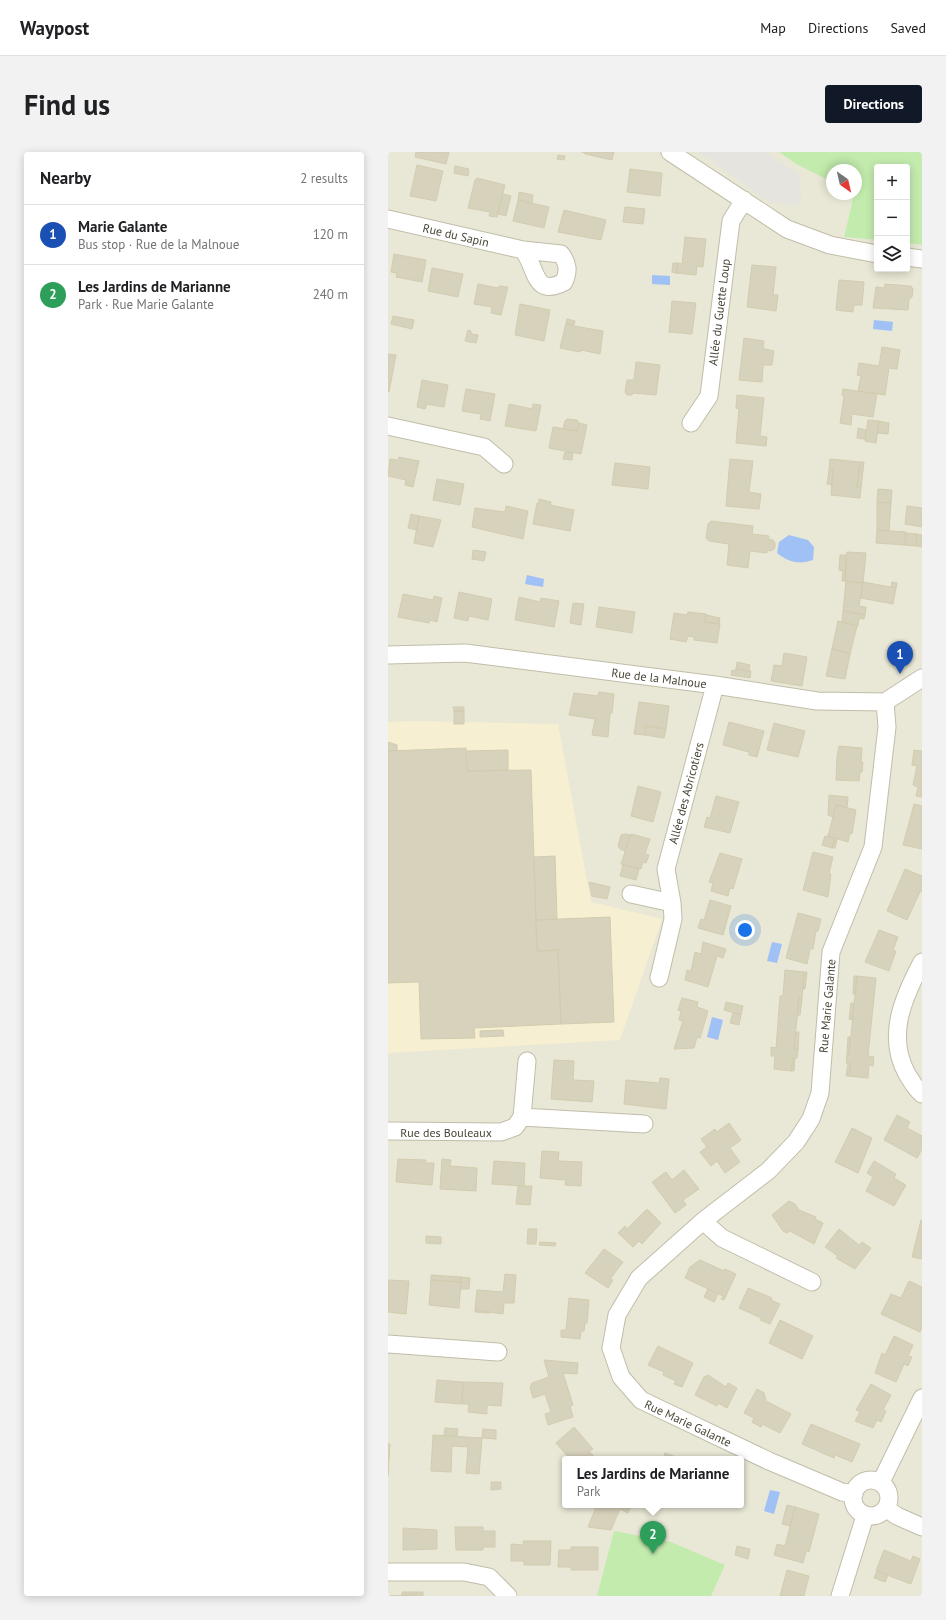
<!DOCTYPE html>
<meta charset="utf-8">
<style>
body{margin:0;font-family:"PT Sans",sans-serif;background:#f2f2f2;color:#202124}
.controls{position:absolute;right:12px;top:12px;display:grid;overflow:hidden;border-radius:4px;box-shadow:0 2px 10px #0003}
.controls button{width:36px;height:36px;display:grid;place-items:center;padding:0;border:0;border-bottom:1px solid #e0e0e0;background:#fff;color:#202124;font:20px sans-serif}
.compass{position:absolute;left:438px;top:12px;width:36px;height:36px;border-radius:50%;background:#fff;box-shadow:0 2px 10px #0003;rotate:146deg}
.you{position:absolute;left:357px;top:778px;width:14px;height:14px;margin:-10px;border:3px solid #fff;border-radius:50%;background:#1a73e8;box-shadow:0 0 0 6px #1a73e833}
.badge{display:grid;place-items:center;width:26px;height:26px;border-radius:50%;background:#111827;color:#fff;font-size:13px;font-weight:700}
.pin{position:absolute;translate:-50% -33px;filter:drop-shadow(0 1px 2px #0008)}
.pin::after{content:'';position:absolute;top:21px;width:14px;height:12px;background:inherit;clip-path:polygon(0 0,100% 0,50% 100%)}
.popup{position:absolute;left:174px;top:1304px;width:182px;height:52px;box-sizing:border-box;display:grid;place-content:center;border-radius:4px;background:#fff;filter:drop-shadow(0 1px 3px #0005);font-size:13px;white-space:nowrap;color:#757577}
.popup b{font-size:15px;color:#202124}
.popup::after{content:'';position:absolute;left:50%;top:100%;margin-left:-8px;border:8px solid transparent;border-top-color:#fff}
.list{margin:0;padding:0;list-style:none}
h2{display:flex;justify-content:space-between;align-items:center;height:52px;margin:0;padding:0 16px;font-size:17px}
h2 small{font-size:13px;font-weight:400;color:#757577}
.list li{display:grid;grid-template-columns:26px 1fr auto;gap:12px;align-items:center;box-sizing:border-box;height:60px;padding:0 16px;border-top:1px solid #e0e0e0}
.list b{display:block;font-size:15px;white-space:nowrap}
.list p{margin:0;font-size:13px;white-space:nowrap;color:#757577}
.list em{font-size:13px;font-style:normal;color:#757577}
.icon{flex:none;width:22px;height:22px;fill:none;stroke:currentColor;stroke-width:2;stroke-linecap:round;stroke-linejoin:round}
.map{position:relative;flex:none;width:534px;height:1444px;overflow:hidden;border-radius:4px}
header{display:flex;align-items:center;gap:24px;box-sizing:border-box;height:56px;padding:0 20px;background:#fff;border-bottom:1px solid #e0e0e0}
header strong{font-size:19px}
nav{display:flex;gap:22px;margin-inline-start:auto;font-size:14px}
.intro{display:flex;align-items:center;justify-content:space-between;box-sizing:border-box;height:96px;padding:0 24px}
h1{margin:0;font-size:28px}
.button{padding:10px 18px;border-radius:4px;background:#111827;color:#fff;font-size:14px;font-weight:700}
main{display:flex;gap:24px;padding:0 24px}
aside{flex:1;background:#fff;border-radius:4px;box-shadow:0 2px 10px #0003}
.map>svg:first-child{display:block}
.residential{fill:#e9e7d5;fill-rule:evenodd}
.commercial{fill:#f7efd1}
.green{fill:#c3ebae}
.parking{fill:#e5e4df}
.water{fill:#a0c1f5}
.building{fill:#d7d2bc;stroke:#d2ccaf}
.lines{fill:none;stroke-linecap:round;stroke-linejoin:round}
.minor-casing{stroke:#c1bda9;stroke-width:19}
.minor{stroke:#fff;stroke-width:17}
.labels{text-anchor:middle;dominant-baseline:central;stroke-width:3;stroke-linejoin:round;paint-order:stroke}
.street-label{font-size:12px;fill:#484536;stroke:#fff}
</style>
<header>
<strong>Waypost</strong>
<nav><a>Map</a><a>Directions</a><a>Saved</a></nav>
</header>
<div class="intro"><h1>Find us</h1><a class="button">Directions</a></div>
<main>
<aside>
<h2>Nearby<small>2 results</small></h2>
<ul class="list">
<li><span class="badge" style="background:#1a4fb4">1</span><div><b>Marie Galante</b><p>Bus stop · Rue de la Malnoue</p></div><em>120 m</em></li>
<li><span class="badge" style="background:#2e9e5b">2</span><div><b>Les Jardins de Marianne</b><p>Park · Rue Marie Galante</p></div><em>240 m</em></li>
</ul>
</aside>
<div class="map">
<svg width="534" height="1444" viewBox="0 0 534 1444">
<rect width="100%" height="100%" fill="#f5f3e7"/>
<!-- residential -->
<path class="residential" d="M0,0H391L408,12L444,30V42H466L456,85L489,88V117H519V91L534,93V1444H0ZM177,1307H353V1353H177Z"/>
<!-- commercial -->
<path class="commercial" d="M27,569L170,572L203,750L274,767L232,888L0,901V570Z"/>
<!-- green -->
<path class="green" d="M391,0H534V93L519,91V15H489V88L456,85L466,42H468V18H444V30L408,12Z
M226,1379L283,1390L337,1413L323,1444H209Z"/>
<!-- parking -->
<path class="parking" d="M311,0H378L411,23L414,53L380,50Z"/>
<!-- water -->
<path class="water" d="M264,123L282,124V133L264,132Z
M486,168L505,170L504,179L485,177Z
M401,383L420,388L426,395L425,408C411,413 400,410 389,401L391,390Z
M139,423L156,427L155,435L137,432Z
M384,790L394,792L389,811L379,809Z
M324,865L335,868L330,888L319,885Z
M382,1338L392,1340L386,1362L376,1359Z"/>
<!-- building -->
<path class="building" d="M28,0H61L58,12L27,5Z
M194,0H226L224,8L197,2V1Z
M170,3L177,4L176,8L169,7Z
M29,13L55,19L48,49L22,44Z
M67,14L81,17L80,24L66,21Z
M242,17L274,21L272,44L239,40Z
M89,26L117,33L109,65L101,64L102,60L80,56L87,28Z
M131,40L145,43L144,51L130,48Z
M115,42L123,44L118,64L110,62Z
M130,48L161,55L156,76L125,69Z
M237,55L257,57L255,72L235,70Z
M176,58L218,68L213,88L170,80Z
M297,85L318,87L315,115L309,114L308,123L288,121L290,111L294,112Z
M6,102L38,108L34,130L8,125L9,121L3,120Z
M285,111H290L288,121L284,120Z
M364,113L388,115L385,143H390L388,159L359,155Z
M44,116L75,122L70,145L40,139Z
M451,128L476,130L474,153H466L465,160L448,158Z
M90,132L110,136L111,134L120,135L113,163L103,161L104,155L86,152Z
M497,132L523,134L525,137L524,145L521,147L520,158L485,156L488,135L496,136Z
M284,149L308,151L304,182L281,180Z
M132,152L162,158L156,189L127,183Z
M5,164L26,168L24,177L3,172Z
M179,167L187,169L186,173L178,171Z
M178,171L186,174L215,179L212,202L193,198L192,200L172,196Z
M80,178L83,179V182L90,183L88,191L77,189Z
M356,186L376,189L375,195L377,197L386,199L384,213H375L374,230L351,228Z
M494,195L512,198L509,217L501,216L497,243L470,239L473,224L469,223L471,211L491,214Z
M0,202L8,203L1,240H0Z
M248,210L272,213L268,243L245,241L244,243H239L237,240L239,228H246Z
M34,228L60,233L56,255L39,252L37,257L29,255Z
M78,237L107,242L102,269L92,267L93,262L74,259Z
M455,237L489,242L485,265L464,262L463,273L452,271L456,245L454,243Z
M349,243L376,246L372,284L379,285L378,294L348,291L351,257L348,256Z
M121,252L144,257L145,252L153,253L148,279L117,274Z
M179,267L189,268L191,271L189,279L175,277L177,269Z
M480,268L491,269L488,291L477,289Z
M491,269L501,271L500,282L490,281Z
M191,271L199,273L193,302L161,296L165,275L189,279Z
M470,276L478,278L477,287L469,286Z
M177,300L185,301L184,308L175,307Z
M11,305L31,309L25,335L17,333L18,328L0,324L2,307L10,308Z
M342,307L365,309L361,340L373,342L371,357L338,354Z
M442,307L472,310L469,335L473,336L472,346L443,343L445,318H441Z
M472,310H476L473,336L469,335Z
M227,311L262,315L260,337L224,333Z
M441,318H445L444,333L439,332Z
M49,327L76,332L72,353L45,348Z
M490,337L504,338L503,351L489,350Z
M151,347L163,350L162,353L186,358L182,379L145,372L149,351H151Z
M489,350L503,351L501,379L489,378Z
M118,354L140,359L135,387L84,375L87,356L117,360Z
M519,354L534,356V375L517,372Z
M23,362L31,364L29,378L20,376Z
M31,364L53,368L45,395L26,391Z
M323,369L365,374L364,382L381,384L380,387L385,388L387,391V396L383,399L379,398V401L362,399L360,416L339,413L341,392L321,389L318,386L320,372Z
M489,378L518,380L517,393L488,391Z
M518,381L529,382L528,394L517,393Z
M529,382L534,383V395L528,394Z
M85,398L98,400L96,409L84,407Z
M459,400L478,401L475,431L457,429Z
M452,403H458L457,429H454L455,419L451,418Z
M458,429L475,431L471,454L478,455L477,463L455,459Z
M475,430L508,436L505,452L473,446Z
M504,430L509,431L508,436L503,435Z
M71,440L104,447L100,468L81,464L80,469L66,466Z
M15,442L45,448L46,444L54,446L49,470L42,468L41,471L10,465Z
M131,445L152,450L153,446L171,449L166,475L127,468Z
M185,451L196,452L193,473L182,471Z
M211,455L247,460L244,481L208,475Z
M455,459L477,463L476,467L471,466L470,474L454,470Z
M300,460L318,462L317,470L332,472L329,491L306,488V485L300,484L298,490L282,487L286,461L299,463Z
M318,463L332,466L331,472L317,470Z
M450,469L469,474L462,502L444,497Z
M444,497L462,502L457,527L438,524Z
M396,501L419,505L414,534L383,529L386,513L394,514Z
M349,510L362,513L361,519L348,517Z
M348,517L363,519L362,526L343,523L344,518L347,519Z
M211,540L226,542L224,561H222L220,585L204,583L207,567L181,563L186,541L210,544Z
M251,550L281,554L278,577L258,574L257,583L246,582Z
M65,555H76V559H66Z
M66,559H76V572H66Z
M341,570L376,579L369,605L361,603V600L335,593Z
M386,571L417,579L410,605L379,598Z
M258,574L278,577L276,586L257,583Z
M0,590L9,593V598L0,599Z
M451,594L474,596L473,611L475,610L474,620H472L471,629L448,628L449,605Z
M78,596L79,619L143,618L149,799L170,798L173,872L86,876L87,886L33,887L31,830L0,831V599Z
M120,598V618L79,619L78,599Z
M526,598L534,599V645L528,644L530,635L525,633L529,614L524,613Z
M250,634L273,640L265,670L243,664Z
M441,643L460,645L459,656L448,653L445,665L440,663Z
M328,644L351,650L342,681L316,675L319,665L322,666Z
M526,652L534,654V697L515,693Z
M448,653L468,658L464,682L462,681L460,690L440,684Z
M237,682L242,683L237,699L232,697L230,694L233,683Z
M243,682L262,687L257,702L261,703L258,711L255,710L253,717L233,712Z
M437,684L447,686L444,696L434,693Z
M447,686L449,687L447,696H444Z
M425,700L445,705L441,721L443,722L440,745L415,738Z
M332,701L354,707L345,737L342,736L340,744L323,739L325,731L321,730Z
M167,704L169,767L148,768L146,705Z
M235,713L251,717L248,728L232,724Z
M517,717L534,724V739L532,740L519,768L499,759Z
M201,730L222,735L219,747L204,744Z
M322,748L343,754L335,783L310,776L313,767L316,768Z
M410,761L433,767L430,779H428L425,797H422L419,812L398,806Z
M222,765L226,870L173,872L170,798L149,799L148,768Z
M491,778L510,785L505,798L508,799L501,819L477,810Z
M315,790L338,797L335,806L329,804L320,835L297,828L299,818L303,819L307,800L313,802Z
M397,818L416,820L414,846H411L406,897L410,898L409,906H405L403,919L386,917L387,904H383V895L388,896L392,844H395Z
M416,820H419L417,837H415Z
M466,824H469L467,842H465Z
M469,824L488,826L480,904L486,905L485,914L481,913L480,926L461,924L463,912L458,911L459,903H461Z
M294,846L310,850L309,855L320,859L312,886L309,885L306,896L286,897L295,869L291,868L293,859L290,858Z
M411,846H414L412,863H409Z
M338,850L355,854L353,863L336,858Z
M463,851H466L464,868L461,867Z
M345,861L353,863L351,873L342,871Z
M115,878L116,884L92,885V879Z
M408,880H411L410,898L406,897Z
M460,885H462L461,903H459Z
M405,906H407L406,919H403Z
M166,908L186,909L185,928L206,929L204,950L163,947Z
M460,912H463L461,924H458Z
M272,926L281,927L278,957L236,952L238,928L271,931Z
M509,963L522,970L519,976L534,984V997L529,1006L496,988Z
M341,971L353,988L342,996L352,1010L337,1021L329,1009L323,1014L312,1000L319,995L313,987L327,977L329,980Z
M464,976L484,986L470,1021L447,1010Z
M154,999L171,1000L170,1009L194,1010L193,1034L177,1033L178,1028L152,1026Z
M10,1007L38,1008V1011H46L44,1033L8,1030Z
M54,1007L63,1008L62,1014L89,1016L88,1039L52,1037Z
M106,1009L137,1011L136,1034L104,1032Z
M486,1009L508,1022L506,1026L518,1033L506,1054L478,1039L485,1025L479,1021Z
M296,1018L311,1037L295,1048L298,1053L287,1061L264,1030L278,1020L284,1028Z
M130,1034H144L142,1053L128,1052Z
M401,1049L407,1052L411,1058L428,1065L427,1067L435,1071L426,1092L402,1079L399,1081L395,1079L384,1063Z
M259,1057L273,1071L254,1092L251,1089L245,1095L230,1081L237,1074L239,1077Z
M533,1068H534V1107L524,1105Z
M140,1077H149L148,1092H139Z
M451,1077L471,1093L474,1090L483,1096L467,1117L448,1106L450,1104L437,1095Z
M38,1084L53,1085V1092L38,1091Z
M152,1090L168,1091L167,1094L151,1093Z
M216,1097L235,1110L222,1127L225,1128L220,1136L197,1121Z
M312,1108L336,1119L337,1117L348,1122L336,1148L333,1147L335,1144L297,1126L302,1115Z
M117,1122L128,1123L126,1151H116L115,1162L87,1158L89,1138L115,1140Z
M43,1123L73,1125V1130L43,1128Z
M73,1125L82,1126L81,1137H72Z
M0,1128L21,1129L18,1162L0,1160Z
M43,1128L73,1130L71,1156L41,1153Z
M521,1129L534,1135V1175L532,1180L493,1162L503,1142L513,1146Z
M360,1136L384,1146L383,1148L392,1152L382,1172L372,1168L373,1166L351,1156Z
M320,1137L330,1142L326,1150L316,1145Z
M181,1146L201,1148L199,1171H197L196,1179H193L192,1187L173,1185V1178H178Z
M87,1158L102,1160V1161L87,1160Z
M392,1168L425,1184L414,1207L381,1191Z
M506,1184L525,1193L520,1204L524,1205L520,1214L516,1212L508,1230L487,1221L494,1201L497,1203Z
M270,1194L305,1211L294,1235L286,1232L288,1229L275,1223L276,1220L260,1213Z
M156,1208L190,1211L189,1222L175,1221L185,1253L182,1254L185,1265L160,1273L157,1262L163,1260L157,1242L145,1246L142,1235L144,1231L161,1225Z
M320,1223L338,1235L340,1231L349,1236L339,1256L330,1251L329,1254L307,1243L316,1225Z
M49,1228L75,1230L74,1252L47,1250Z
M75,1230L115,1231L113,1254L99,1253V1262L80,1260L81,1252H74Z
M483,1232L503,1243L495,1258L498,1259L493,1270L489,1268L485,1276L467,1269L472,1260L468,1258Z
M369,1237L376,1241L378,1249L403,1262L392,1281L374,1272L373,1275L364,1270L366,1266L356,1261Z
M423,1272L472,1292L464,1310L447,1303L446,1306L414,1292Z
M186,1275L205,1297L201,1299L208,1307H182L168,1291Z
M57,1276L70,1277L69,1284H56Z
M95,1277L108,1278V1287L94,1286Z
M45,1283L94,1286L91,1322L78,1321L80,1295L64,1294L63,1320L43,1319Z
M0,1292H2L0,1324Z
M277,1301L288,1305L287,1307H275Z
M103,1330H113V1337L103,1338Z
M209,1353H243L240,1361L232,1357L223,1378L200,1375Z
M399,1353L407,1355L402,1374L394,1372Z
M407,1355L431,1362L421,1400L418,1399L415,1411L386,1403L389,1392L397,1394Z
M67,1375H95V1379H107V1395H95V1398H68Z
M15,1376L49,1378V1397L15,1398Z
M135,1389H163L162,1413H136V1409H123V1392L136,1393Z
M349,1394L362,1397L360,1407L347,1403Z
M183,1395H210V1418H183V1415H170L171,1398H183Z
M496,1398L523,1409L525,1404L532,1407L523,1432L488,1419Z
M399,1418L421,1424L416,1444H392Z
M489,1419L500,1423L497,1430L486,1426Z
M14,1440H28V1443H14Z
M28,1440H35V1444H0L28,1443Z"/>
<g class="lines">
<!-- minor casing -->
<g class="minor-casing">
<path id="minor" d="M282,0L399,77L442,93L489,102
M0,67L135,98L173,102C180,112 181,118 176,130C145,146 149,115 135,98
M519,105L534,107
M303,271L321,244L343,69L356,48
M0,274L96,295L116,312
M0,503L77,501L327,533L429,549L497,550L534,526
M243,742L284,751
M534,810C515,846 498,884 519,922C524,930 527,936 534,942
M271,826L285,767L284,751L278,717L327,533
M134,965L256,972
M0,979L113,980L127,975L134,965L139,909
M315,1069L334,1086L424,1130
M0,1192L110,1200
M465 1346a18 18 0 1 1 36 0a18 18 0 1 1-36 0Z
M493,1330L534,1246
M466,1342L454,1340L381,1309L253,1248L233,1225L223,1196L229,1163L251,1126L315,1069L380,1019L408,990L423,967L432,941L443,800L485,695L499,575L497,550
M499,1357L509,1364L534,1375
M0,1420H76L101,1425L120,1444
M452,1444L477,1364"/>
</g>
<!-- minor -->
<use href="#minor" class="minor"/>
</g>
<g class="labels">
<!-- street labels -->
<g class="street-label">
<text transform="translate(68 83) rotate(13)">Rue du Sapin</text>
<text transform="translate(331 160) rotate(-83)">Allée du Guette Loup</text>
<text transform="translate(271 526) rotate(7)">Rue de la Malnoue</text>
<text transform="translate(298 641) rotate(-75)">Allée des Abricotiers</text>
<text transform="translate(439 854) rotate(-85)">Rue Marie Galante</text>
<text x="58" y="980">Rue des Bouleaux</text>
<text transform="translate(300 1271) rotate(25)">Rue Marie Galante</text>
</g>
</g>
</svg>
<div class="controls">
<button>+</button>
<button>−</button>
<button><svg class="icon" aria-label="layers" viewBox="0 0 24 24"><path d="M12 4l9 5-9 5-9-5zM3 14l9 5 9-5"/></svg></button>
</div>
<svg class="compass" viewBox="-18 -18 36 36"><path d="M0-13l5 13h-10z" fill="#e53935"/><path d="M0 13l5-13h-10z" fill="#757577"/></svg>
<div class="you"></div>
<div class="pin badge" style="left:512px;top:522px;background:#1a4fb4">1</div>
<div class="pin badge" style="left:265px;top:1402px;background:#2e9e5b">2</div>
<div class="popup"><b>Les Jardins de Marianne</b>Park</div>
</div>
</main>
